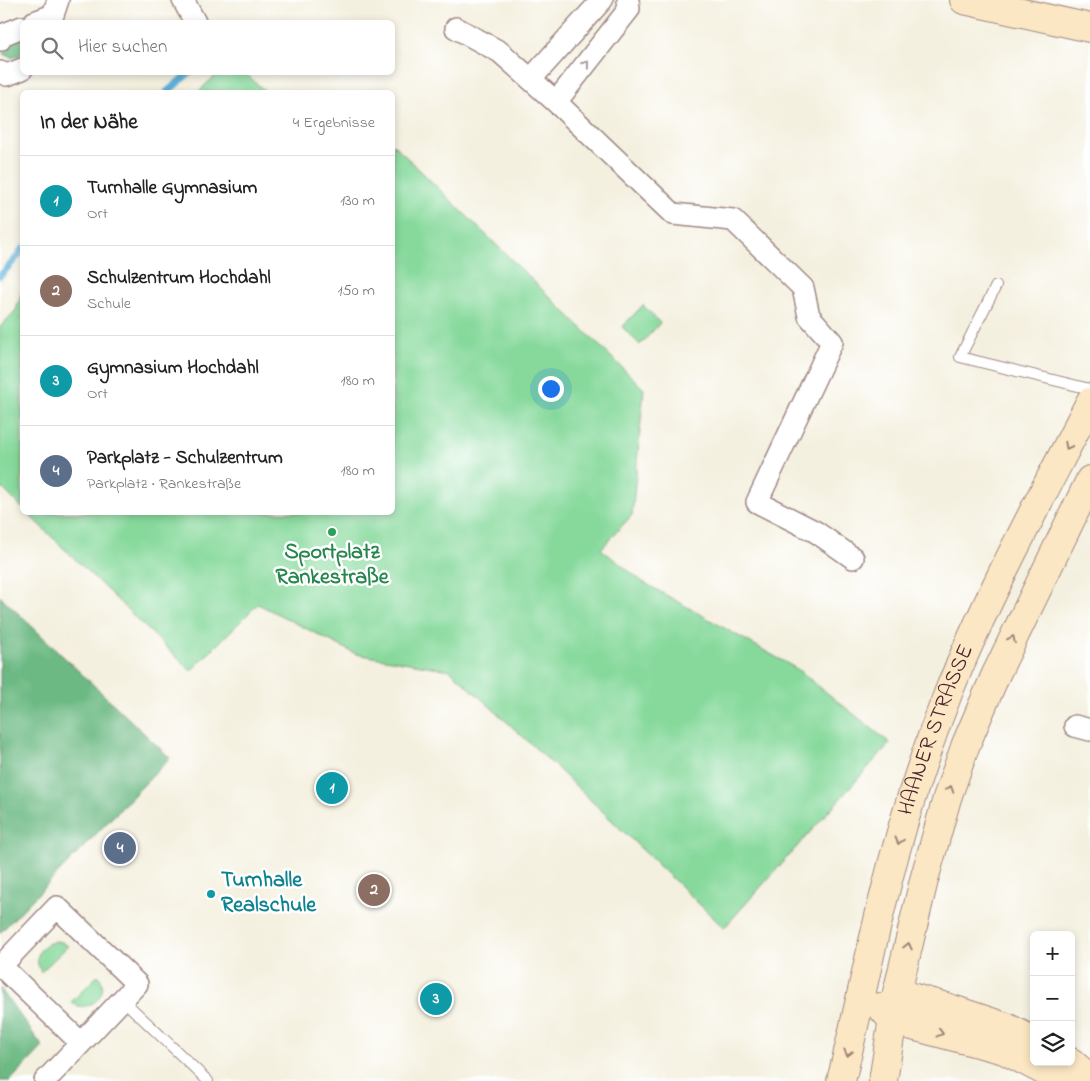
<!DOCTYPE html>
<html lang="de">
<meta charset="utf-8">
<style>
body{margin:0;font-family:"Indie Flower",sans-serif;background:#f2f2f2;color:#222}
.controls{position:absolute;right:15px;bottom:15px;display:grid;overflow:hidden;border-radius:8px;box-shadow:0 2px 8px #0003}
.controls button{width:45px;height:45px;display:grid;place-items:center;padding:0;border:0;border-bottom:1px solid #e0e0e0;background:#fff;color:#222;font:25px sans-serif}
.you{position:absolute;left:550px;top:388px;width:18px;height:18px;margin:-12px;border:4px solid #fff;border-radius:50%;background:#1a73e8;box-shadow:0 0 0 8px #1a73e833}
.badge{display:grid;place-items:center;width:32px;height:32px;border-radius:50%;background:#2563eb;color:#fff;font-size:16px;font-weight:700}
.pin{position:absolute;translate:-50% -50%;border:2px solid #fff;box-shadow:0 1px 5px #0006}
.list{margin:0;padding:0;list-style:none}
h2{display:flex;justify-content:space-between;align-items:center;height:65px;margin:0;padding:0 20px;font-size:21px}
h2 small{font-size:16px;font-weight:400;color:#767676}
.list li{display:grid;grid-template-columns:32px 1fr auto;gap:15px;align-items:center;box-sizing:border-box;height:90px;padding:0 20px;border-top:1px solid #e0e0e0}
.list b{display:block;font-size:19px;white-space:nowrap}
.list p{margin:0;font-size:16px;white-space:nowrap;color:#767676}
.list em{font-size:16px;font-style:normal;color:#767676}
.icon{flex:none;width:28px;height:28px;fill:none;stroke:currentColor;stroke-width:2;stroke-linecap:round;stroke-linejoin:round}
.map{position:relative;flex:none;width:1090px;height:1081px;overflow:hidden}
.search{position:absolute;background:#fff;box-shadow:0 2px 8px #0003;left:20px;top:20px;width:375px;height:55px;display:flex;align-items:center;gap:12px;box-sizing:border-box;padding:0 18px;border-radius:8px;color:#767676;font-size:19px}
.panel{position:absolute;background:#fff;box-shadow:0 2px 8px #0003;left:20px;top:90px;width:375px;height:425px;border-radius:8px}
.map>svg:first-child{display:block}
.green{fill:#86d99b;stroke:#687c63}
.forest{fill:#6cb983;stroke:#5b6c57}
.lines{fill:none;stroke-linecap:round;stroke-linejoin:round}
.stream{stroke:#5eb1d9;stroke-width:7}
.lane-casing{stroke:#9f8885;stroke-width:12}
.street-casing{stroke:#9f8885;stroke-width:24}
.secondary-casing{stroke:#9f8885;stroke-width:30}
.lane{stroke:#fff;stroke-width:10}
.street{stroke:#fff;stroke-width:21}
.secondary{stroke:#fbe7c3;stroke-width:28}
.oneway{stroke:#ae9aa0}
.oneway2{stroke:#a28377}
.leisure-dot{fill:#2e9e5b;stroke:#fff;stroke-width:2}
.culture-dot{fill:#0f9aa8;stroke:#fff;stroke-width:2}
.labels{text-anchor:middle;dominant-baseline:central;stroke-width:5;stroke-linejoin:round;paint-order:stroke}
.leisure-label{font-size:22px;font-weight:bold;fill:#27864d;stroke:#fff}
.street-label{font-size:22px;fill:#4a1f2b;stroke:#fff}
.culture-label{font-size:22px;font-weight:bold;fill:#0d838f;stroke:#fff;text-anchor:start}
</style>
<div class="map">
<svg width="1090" height="1081" viewBox="0 0 1090 1081">
<rect width="100%" height="100%" fill="#fff"/>
<filter id="ink" filterUnits="userSpaceOnUse"><feTurbulence type="fractalNoise" baseFrequency=".02" numOctaves="2"/><feDisplacementMap in="SourceGraphic" scale="10" xChannelSelector="R" yChannelSelector="G"/><feConvolveMatrix kernelMatrix="1 2 1 2 8 2 1 2 1" color-interpolation-filters="sRGB"/></filter>
<filter id="wash" filterUnits="userSpaceOnUse"><feTurbulence type="fractalNoise" baseFrequency=".0096" numOctaves="4" result="noise"/><feDisplacementMap in="SourceGraphic" scale="20" xChannelSelector="R" yChannelSelector="G"/><feGaussianBlur stdDeviation="1.12" result="paint"/><feColorMatrix in="noise" values="0 0 0 0 0 0 0 0 0 0 0 0 0 0 0 0 0 1.4 0 .05"/><feComposite in="paint" operator="in"/></filter>
<g filter="url(#wash)">
<rect width="100%" height="100%" fill="#f4f0df"/>
<!-- green -->
<path class="green" d="M218,73H245L266,92H198Z
M393,144L644,389L632,515L601,549L643,582L797,669L890,743L724,928L555,766L450,670L356,654L258,604L191,671L27,513L392,512Z
M22,291V508L0,486V327L16,310Z
M643,305L660,323L640,345L622,327Z
M56,941L62,942L68,946L41,972C33,957 39,945 56,941Z
M98,975C99,977 101,980 102,982C106,996 91,1009 78,1006C77,1005 72,1002 71,1002Z"/>
<!-- forest -->
<path class="forest" d="M22,36V54L13,58L3,54L8,41Z
M0,596L170,758L0,933Z
M0,988L43,1047L10,1081H0Z"/>
<g class="lines">
<!-- stream -->
<path class="stream" d="M167,92L190,72
M0,276L18,256L22,249"/>
</g>
</g>
<g filter="url(#ink)">
<g class="lines">
<!-- lane casing -->
<g class="lane-casing">
<path id="lane" d="M996,286L960,357L1090,389
M123,1000L208,1081"/>
</g>
<!-- street casing -->
<g class="street-casing">
<path id="street" d="M183,0L195,22
M34,22L53,15L58,0
M456,28L500,52L556,102L673,214L733,220L803,288L809,316L832,342L757,502L816,532L853,558
M0,40L2,35L22,27
M0,72L7,75L22,69
M531,79L602,0
M556,102L629,9L628,0
M1075,726L1090,730
M45,1081L137,984L57,907L1,966L81,1043"/>
</g>
<!-- secondary casing -->
<g class="secondary-casing">
<g id="secondary">
<path d="M964,0L1090,28"/>
<path d="M897,993L946,1007L1006,1027L1034,1041"/>
<path d="M881,1007L893,1021L1004,1050L1063,1081"/>
<path d="M1071,1062L1090,1079"/>
<path id="s1" d="M841,1081C856,1021 868,960 883,900C900,830 922,759 949,691C989,592 1041,498 1090,402"/>
<path d="M883,1081L897,993L924,880L947,798L966,744L996,674L1090,480"/>
</g>
</g>
<!-- lane -->
<use href="#lane" class="lane"/>
<!-- street -->
<use href="#street" class="street"/>
<!-- secondary -->
<use href="#secondary" class="secondary"/>
</g>
<!-- one-way arrows -->
<defs><path id="oneway-chevron" d="M-2-3.5L2.5 0L-2 3.5" fill="none" stroke-width="1.6" stroke-linecap="round" stroke-linejoin="round" transform="scale(1.25)"/></defs>
<use class="oneway" href="#oneway-chevron" transform="translate(586 64) rotate(-52)"/>
<g class="oneway2">
<use href="#oneway-chevron" transform="translate(1068 446) rotate(117)"/>
<use href="#oneway-chevron" transform="translate(1012 639) rotate(-65)"/>
<use href="#oneway-chevron" transform="translate(950 789) rotate(-71)"/>
<use href="#oneway-chevron" transform="translate(899 841) rotate(105)"/>
<use href="#oneway-chevron" transform="translate(908 946) rotate(-77)"/>
<use href="#oneway-chevron" transform="translate(940 1033) rotate(15)"/>
<use href="#oneway-chevron" transform="translate(848 1053) rotate(104)"/>
</g>
</g>
<!-- markers -->
<circle class="leisure-dot" cx="332" cy="532" r="5"/>
<circle class="culture-dot" cx="211" cy="894" r="5"/>
<g class="labels">
<!-- leisure labels -->
<g class="leisure-label">
<text x="332" y="553">Sportplatz<tspan x="332" dy="25">Rankestraße</tspan></text>
</g>
<!-- street labels -->
<g class="street-label">
<text stroke="none"><textPath href="#s1" startOffset="364">HAANER STRASSE</textPath></text>
</g>
<!-- culture labels -->
<g class="culture-label">
<text x="221" y="881">Turnhalle<tspan x="221" dy="25">Realschule</tspan></text>
</g>
</g>
</svg>
<div class="controls">
<button>+</button>
<button>−</button>
<button><svg class="icon" aria-label="layers" viewBox="0 0 24 24"><path d="M12 4l9 5-9 5-9-5zM3 14l9 5 9-5"/></svg></button>
</div>
<div class="you"></div>
<div class="pin badge" style="left:332px;top:788px;background:#0f9aa8">1</div>
<div class="pin badge" style="left:374px;top:890px;background:#8d6e63">2</div>
<div class="pin badge" style="left:436px;top:999px;background:#0f9aa8">3</div>
<div class="pin badge" style="left:120px;top:848px;background:#5c6f8a">4</div>
<div class="search"><svg class="icon" aria-label="search" viewBox="0 0 24 24"><circle cx="10" cy="10" r="6"/><path d="M15 15l6 6"/></svg>Hier suchen</div>
<section class="panel">
<h2>In der Nähe<small>4 Ergebnisse</small></h2>
<ul class="list">
<li><span class="badge" style="background:#0f9aa8">1</span><div><b>Turnhalle Gymnasium</b><p>Ort</p></div><em>130 m</em></li>
<li><span class="badge" style="background:#8d6e63">2</span><div><b>Schulzentrum Hochdahl</b><p>Schule</p></div><em>150 m</em></li>
<li><span class="badge" style="background:#0f9aa8">3</span><div><b>Gymnasium Hochdahl</b><p>Ort</p></div><em>180 m</em></li>
<li><span class="badge" style="background:#5c6f8a">4</span><div><b>Parkplatz - Schulzentrum</b><p>Parkplatz · Rankestraße</p></div><em>180 m</em></li>
</ul>
</section>
</div>
